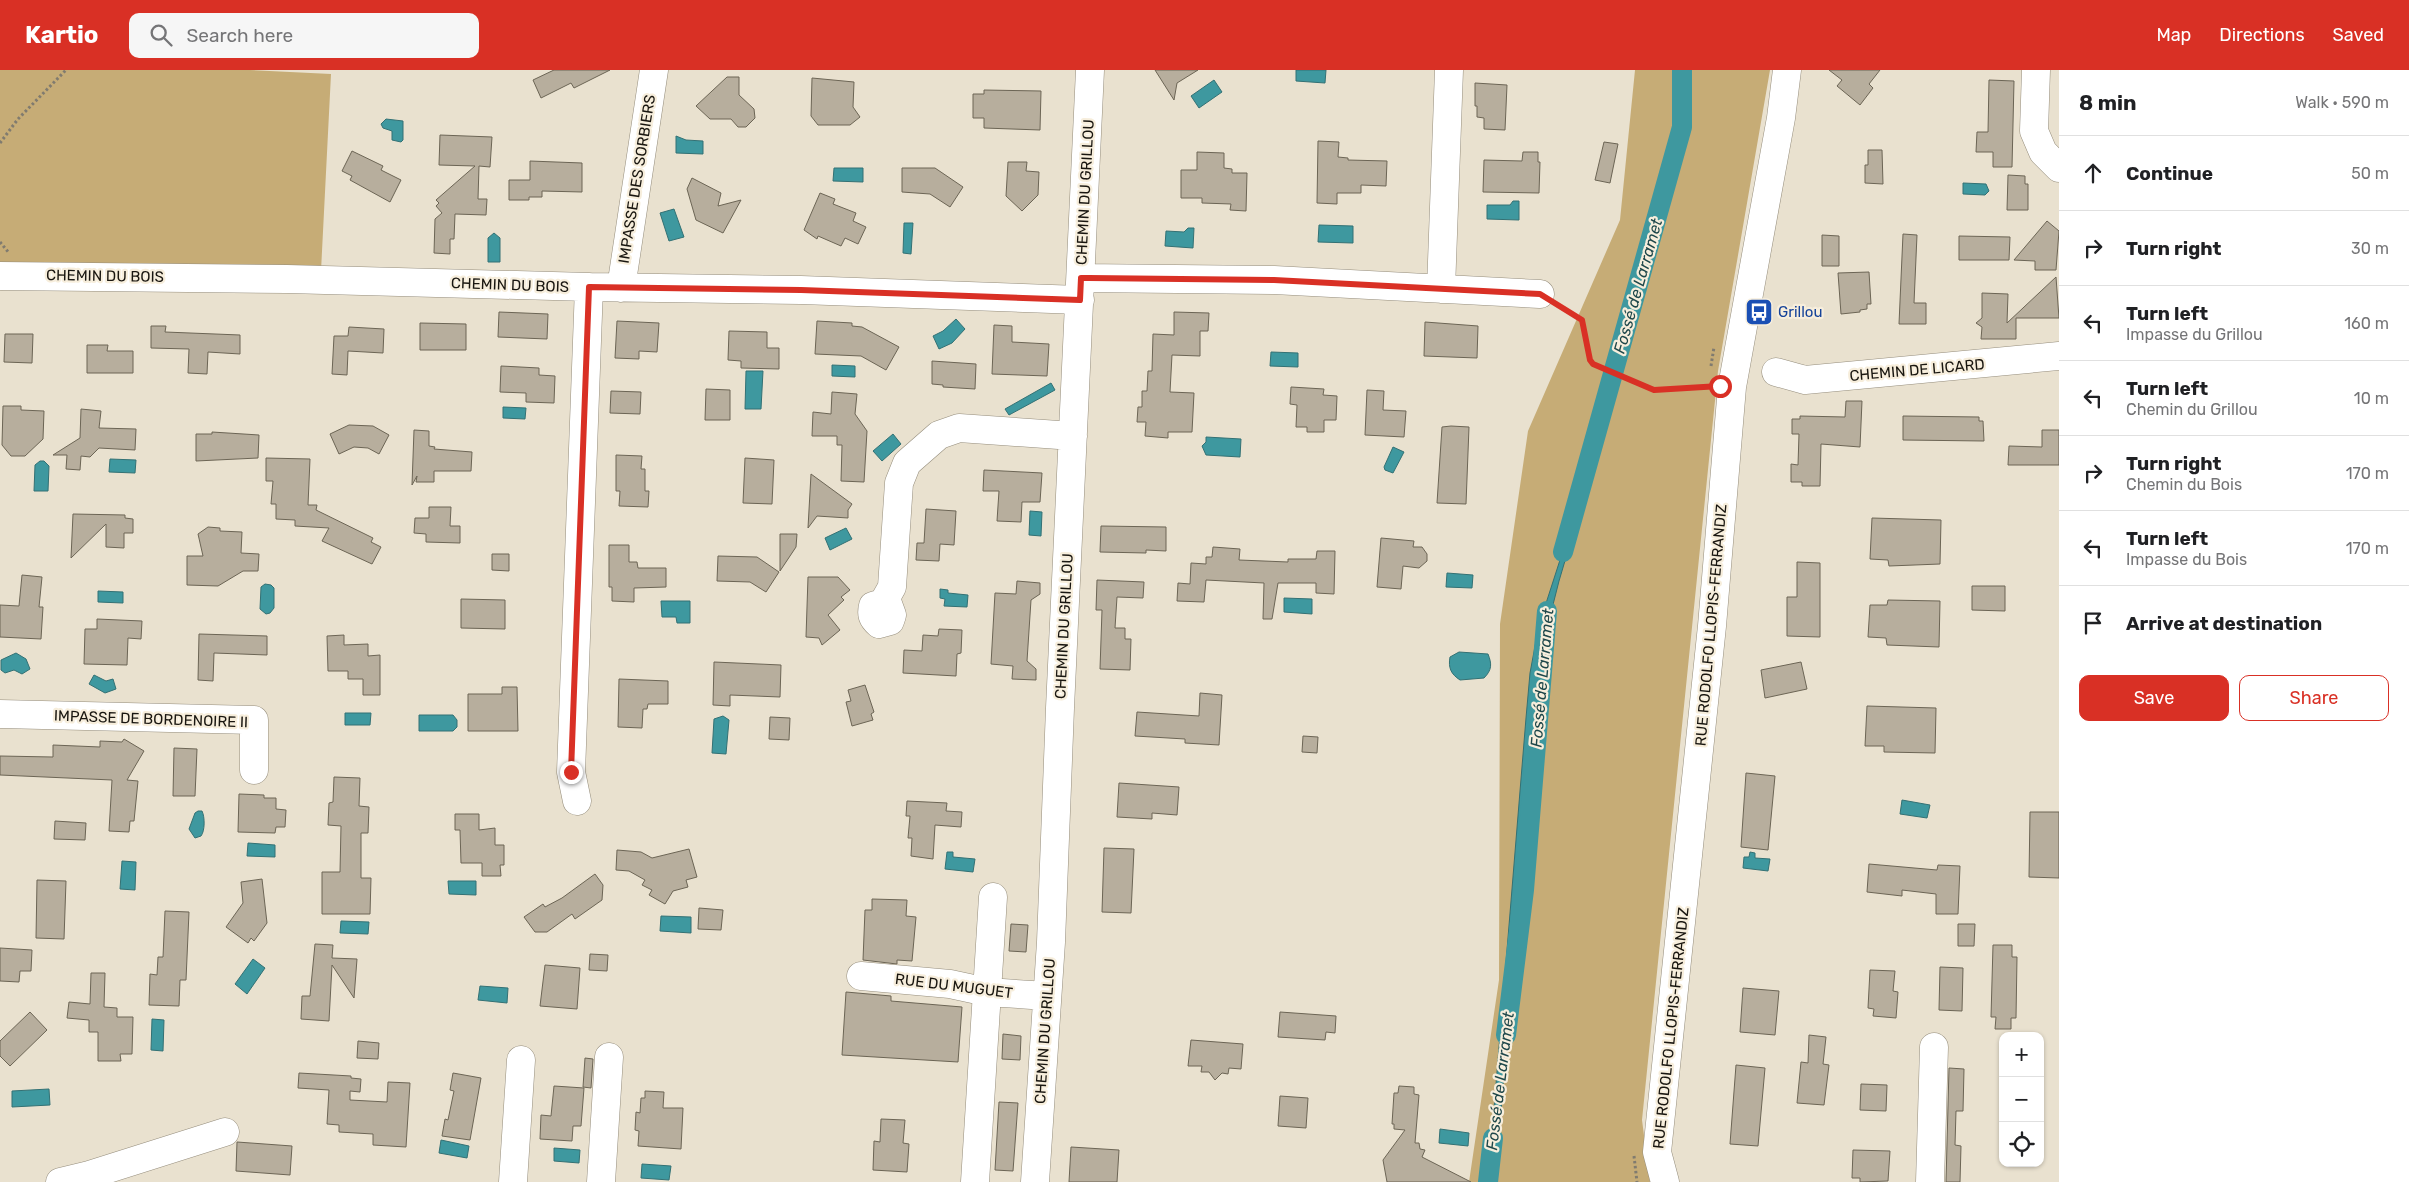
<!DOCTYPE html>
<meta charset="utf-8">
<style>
body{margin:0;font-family:Rubik,sans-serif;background:#f6f6f6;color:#202124}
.controls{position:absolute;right:15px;bottom:15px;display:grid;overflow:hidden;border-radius:10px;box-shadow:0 1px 4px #0004}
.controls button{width:45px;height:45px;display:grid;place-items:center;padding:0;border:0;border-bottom:1px solid #e0e0e0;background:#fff;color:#202124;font:25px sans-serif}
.stop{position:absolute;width:15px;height:15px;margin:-11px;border:4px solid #d93025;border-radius:50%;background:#fff}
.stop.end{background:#d93025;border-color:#fff;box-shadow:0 1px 5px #0008}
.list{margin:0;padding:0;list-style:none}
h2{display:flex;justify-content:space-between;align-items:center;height:65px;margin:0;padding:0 20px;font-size:21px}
h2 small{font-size:16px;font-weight:400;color:#757577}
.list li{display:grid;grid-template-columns:32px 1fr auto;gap:15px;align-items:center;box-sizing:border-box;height:75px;padding:0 20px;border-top:1px solid #e0e0e0}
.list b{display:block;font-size:19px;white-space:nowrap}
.list p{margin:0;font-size:16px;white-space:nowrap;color:#757577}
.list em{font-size:16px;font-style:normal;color:#757577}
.actions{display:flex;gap:10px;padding:15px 20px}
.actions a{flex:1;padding:11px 0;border:1px solid #d93025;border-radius:10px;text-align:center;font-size:18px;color:#d93025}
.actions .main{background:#d93025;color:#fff}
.icon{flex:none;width:28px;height:28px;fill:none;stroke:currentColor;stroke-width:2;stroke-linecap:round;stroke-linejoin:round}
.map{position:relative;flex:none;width:2059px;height:1112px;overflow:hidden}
header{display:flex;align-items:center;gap:30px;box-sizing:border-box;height:70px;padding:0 25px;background:#d93025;color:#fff}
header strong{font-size:24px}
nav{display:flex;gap:28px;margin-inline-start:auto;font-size:18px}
.search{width:350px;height:45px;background:#f6f6f6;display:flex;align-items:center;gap:12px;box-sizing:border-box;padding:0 18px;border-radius:10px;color:#757577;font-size:19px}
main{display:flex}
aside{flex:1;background:#fff}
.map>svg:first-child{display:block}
.green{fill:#c6ac76}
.water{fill:#3e989f;stroke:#337174}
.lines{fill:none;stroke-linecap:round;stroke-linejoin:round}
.canal{stroke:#3e989f;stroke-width:20}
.building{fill:#b7ae9d;stroke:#6c6555}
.minor-casing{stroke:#958d7c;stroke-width:29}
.path{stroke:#807b6f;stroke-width:3;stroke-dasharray:2.5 2.5;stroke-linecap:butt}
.minor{stroke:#fff;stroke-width:28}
.route{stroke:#d93025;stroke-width:6}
.labels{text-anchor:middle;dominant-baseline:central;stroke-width:4.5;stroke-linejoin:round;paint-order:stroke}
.street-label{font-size:15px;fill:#191610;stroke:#f7eedc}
.transit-label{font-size:15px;fill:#164399;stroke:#f7eedc;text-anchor:start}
.water-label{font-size:16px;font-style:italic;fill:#1e474a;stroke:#f7eedc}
</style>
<header>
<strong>Kartio</strong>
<div class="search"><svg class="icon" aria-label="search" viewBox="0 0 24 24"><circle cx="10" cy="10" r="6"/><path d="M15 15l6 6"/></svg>Search here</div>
<nav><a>Map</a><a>Directions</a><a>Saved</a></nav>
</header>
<main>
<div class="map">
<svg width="2059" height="1112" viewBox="0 0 2059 1112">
<rect width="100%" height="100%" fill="#e9e1cf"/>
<!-- green -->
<path class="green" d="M0,0H250L331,4L321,201L0,199Z
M1635,0H1770L1718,301L1642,1050L1650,1112H1469L1499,910L1500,554L1528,361L1620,150Z"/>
<!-- water -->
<path class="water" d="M1296,0H1326L1325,13L1296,11Z
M1214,10L1222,22L1199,38L1191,26Z
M386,49L403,51V70L401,72L392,70V61L383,58L381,54Z
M676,66L686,70L703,71V84L676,83Z
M834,98H863V112L833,111Z
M1963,113L1986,114L1989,121L1985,125L1963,124Z
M1513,131H1519V150L1487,149V135H1510Z
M674,139L684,167L669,171L660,143Z
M904,153H913L911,184L903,183Z
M1319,155L1353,156V173L1318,172Z
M1188,158H1194L1193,178L1165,176L1166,161L1184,162Z
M494,163L500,168V192H488V168Z
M956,249L965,259L952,273L939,279L933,266L943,261Z
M1271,282L1298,283V297L1270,296Z
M832,295L855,296V307L832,306Z
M746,301H763L761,339H745Z
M1051,313L1055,320L1009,345L1005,339Z
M503,337L526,338L525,349L503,348Z
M1609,342L1559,511L1540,586L1521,779L1499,1068L1494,1112H1488L1526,648L1530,603L1539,555L1570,459L1603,343Z
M893,364L901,374L882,391L873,381Z
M1206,367L1241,369L1240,387L1206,385L1202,376L1206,372Z
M1393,377L1404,382L1393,403L1385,400L1384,397Z
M110,389L136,390L135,403L109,402Z
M40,391H44L49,396L48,421H34L35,395Z
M1030,441L1042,442L1041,466L1029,465Z
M846,458L852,469L830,480L825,468Z
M1447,503L1473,505L1472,518L1446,517Z
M265,514L271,515L274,518V538L270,543L266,544L260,539L261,517Z
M940,519L948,520V523L968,525L967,537L944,536L945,529L940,528Z
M98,521L123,522V533L98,532Z
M1284,528L1312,529V544L1284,542Z
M661,531H690V553H677L676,547H662Z
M1459,582L1488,584C1492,594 1492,600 1484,608L1460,610C1451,604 1448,598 1450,587Z
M16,583L26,589L30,599L22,604L14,600L5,603L1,600V590Z
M94,605L106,611L113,609L116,619L105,623L89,614Z
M345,643H371L370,655H345Z
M419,645H453L457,650V657L453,661H419Z
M723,646L729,650L726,684L712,683L714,649Z
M1902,730L1930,735L1927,748L1900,744Z
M198,741H202C205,747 205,761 201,766L195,768L189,759L195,743Z
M248,773L275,775V787L247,786Z
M947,782H953V787L975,789L973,802L945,799Z
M1750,782L1755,783V788L1770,789L1768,801L1743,798L1744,787H1749Z
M122,791L136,792L135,820L120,819Z
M448,811H476V825L449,824Z
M661,846L691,847V863L660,861Z
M341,851L369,852L368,864L340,863Z
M253,889L265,898L247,924L235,914Z
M480,916L508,918L507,933L478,930Z
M152,949L164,950L163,981L151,980Z
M49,1019L50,1035L12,1037V1021Z
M1440,1059L1469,1063L1468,1076L1439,1073Z
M441,1070L469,1076L467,1088L439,1083Z
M554,1078L580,1080L579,1093L554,1091Z
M642,1094L671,1096L669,1110L641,1108Z"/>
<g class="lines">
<!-- canal -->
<path class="canal" d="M1563,482L1682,57V0
M1506,965L1524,820L1547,541
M1488,1112L1493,1068"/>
</g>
<!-- building -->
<path class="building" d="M554,0H610L574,18L571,13L541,28L533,10Z
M1155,0H1198L1177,13L1174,30Z
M1829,0H1880L1869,14L1873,18L1860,35L1837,16L1842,10Z
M727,7H739V25L754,39L755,48L746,57H738L731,49H710L696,36Z
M812,8L854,12L853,37L860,47L850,55H818L811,46Z
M1989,10L2014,11L2012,97H1993V82H1976L1977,62H1988Z
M1475,13L1507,15L1505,60L1484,59V48L1477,47V36H1475Z
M984,20L1041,21L1040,60L984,58V48H973V24H984Z
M440,65L492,67L490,97L479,96L478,129H487L486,145L455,144L454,169H450V184L434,183L435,149L442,143L436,136L439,133L436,130L475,96L439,95Z
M1318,71L1339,72L1338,87L1348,88V90L1387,91L1386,116L1361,115V123H1337V134L1317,133Z
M1604,72L1618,74L1610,113L1595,110Z
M1868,80H1882L1883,114L1865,113V95H1868Z
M352,81L383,96L381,100L401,110L390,132L350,110L352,106L342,101Z
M1197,82L1224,83V98L1232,99V103H1247L1246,141L1230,140L1231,134L1202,133V128H1181V100H1197Z
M1523,82H1538V92H1540L1539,123L1483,122L1484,90L1522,91Z
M530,91L582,93V122L542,121V127H529V130H509V110H530Z
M1008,92H1027L1026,101L1039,102L1038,125L1022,141L1006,126Z
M902,98H935L963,117L950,137L930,124L902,122Z
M2008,105L2025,106V114H2028V140H2007Z
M692,108L721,123L718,136L741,130L723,163L696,150L687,119Z
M820,123L835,129L833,134L856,143L853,151L866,157L858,174L845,168L841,176L818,166L817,169L804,160Z
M2047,151L2059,161L2056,200H2035V191L2014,190Z
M1903,164L1917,165L1914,233H1926V254H1899Z
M1822,165L1839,166V196H1822Z
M1959,166L2010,167L2009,190H1959Z
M1869,202L1871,234H1867V239L1860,240V242L1841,244L1838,203Z
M2056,207L2059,248H2016V269H1981L1982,257L1976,253L1982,248V223L2008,224L2007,253Z
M499,242L548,244L547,269L498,267Z
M1174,242L1209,243L1208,261H1200V286L1172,285L1170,322L1194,323L1192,362H1168V368L1145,366L1146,352H1137L1138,337H1142V321H1147L1148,301H1152L1153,264L1174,265Z
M617,251L659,253L657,282L639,281V289L615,288Z
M817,251L852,253V256L862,257L899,277L886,300L861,286L815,284Z
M1425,252L1478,256L1477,288L1424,286Z
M420,253L466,254V280H420Z
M994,255L1012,256V272L1049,274L1047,306L992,304Z
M151,256H166L165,262L240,265V284L208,282L207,304L188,303L189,279L151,278Z
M349,257L384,259L383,283L348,281L347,305L332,304L334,266H348Z
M729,261L767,262V278H779V299L741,298V291L728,290Z
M5,264H33L32,293L4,292Z
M87,275H108L107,281H133V303H87Z
M932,291L976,294L975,319L943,317V315L932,314Z
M501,296L539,298V305L555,306L554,333L526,332V323L500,322Z
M1291,317L1324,319L1323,325L1337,326L1336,350H1324V362H1307V357H1296L1297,335L1290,334Z
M706,319L730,320V350H705Z
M1367,320L1384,321L1383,340L1406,341L1404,367L1365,365Z
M611,321L641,322L640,344L610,343Z
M832,322L857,324L855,344L867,361L864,412L841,411L842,375H837V366H812L813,342L831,344Z
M1846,331H1862L1860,377L1821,374L1820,416H1802V412H1791V394L1798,395L1799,364H1792V349H1800V346L1845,347Z
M3,336H21V340L44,341L43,369L25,386H11L2,375Z
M81,339L101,341L99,358L136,359L135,380L99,378L90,387L81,386L80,400L66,399L67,385H53L80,368Z
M1903,346L1979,347V351H1983L1984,371L1903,370Z
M349,355L373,356L389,365L379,384L368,378L354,377L339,384L330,364Z
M1451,356L1469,357L1466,434L1437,433L1442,357Z
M414,360L429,361V376L435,377L434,379L472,382L471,401H434V412H416L417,406L412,415Z
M2042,360H2059V395H2008L2009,376L2042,377Z
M212,362L259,365L258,388L196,391V364H212Z
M616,385L642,386L641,399H645V421H649L648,437L619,436L620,421H616Z
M266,388L310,389L308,435H317L316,440L373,468L371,472L381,477L372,494L322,471L329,458L295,456V450L276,449V434H271L273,411H266Z
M745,388L774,390L772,434L743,433Z
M984,400L1042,403L1040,432H1022L1021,452L997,451L999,421H983Z
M811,404L852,434L848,440V448L817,446L808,458Z
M429,437H451L450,456H460V473L426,472V464L414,463L415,448H429Z
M926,439L956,441L954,475L940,474L939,491L916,490L917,473H924Z
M73,444L125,445V448L133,449V463H124V478L106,477V454L71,488Z
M1872,448L1941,450L1940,494L1889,496L1888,490L1870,489Z
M1101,456L1166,457V481L1146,480V483L1100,482Z
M208,457L220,458V461L242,462L241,483L259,484L258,501H243L218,516L187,515V486H203L198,464Z
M780,464H797L796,477L780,501Z
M1381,468L1414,471L1413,477H1422L1427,484V491L1419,498L1403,496L1401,519L1377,517Z
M609,475H629V492H637L638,498H666V517L634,518V532L612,531V517H609Z
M1213,477L1240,479L1239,490L1288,492V489H1316L1317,481H1335L1334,524L1316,523V513H1278L1272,549H1263L1264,513L1206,510L1204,532L1177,531L1178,513L1190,514L1191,493L1206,494V487H1212Z
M492,484H509V501L492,500Z
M718,486L757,487L779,502L766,522L750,512L717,511Z
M1797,492L1820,493V567L1787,566V527H1797Z
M22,505L42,507L39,537H43L41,569L0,567V535L19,536Z
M808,507H838L850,520L841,527L844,530L828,545L840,560L822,575L819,568L806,567Z
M1097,510L1144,512L1143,528L1117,527L1115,558H1125V569H1131L1130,600L1100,599L1102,540H1096Z
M1017,511L1040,513V524L1031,530L1027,591L1036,599V610L1012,609L1013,596L991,594L995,523L1016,524Z
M1972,516H2005V541L1972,540Z
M461,529L505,530V559L461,558Z
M1888,530L1940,531L1939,577L1887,575L1886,568L1868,567L1870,535H1887Z
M97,549L142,551L141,569L128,568L127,595L84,594L85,559H97Z
M939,559L962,560L961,583L957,584L956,606L903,603L904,580L922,581L923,565L938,566Z
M199,564L267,566V585L214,583L213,611L198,610Z
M344,565V575L368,574V586L380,585V625H363V609H348V601H328L327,566Z
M714,592L781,595L780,627L730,625V636L713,635Z
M1801,592L1807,619L1765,628L1761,600Z
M619,609L668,611V634H648L647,639H643L642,658L618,657Z
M865,615L874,642L871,644L873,650L852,656L846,632L851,631L848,620Z
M502,617H517L518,661H468V624H502Z
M1200,623L1222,625L1219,675L1185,673V669L1135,666L1137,642L1199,646Z
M1867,636L1936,638L1935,683L1884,682V676H1865Z
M770,647L790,648L789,670L769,669Z
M1303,666L1318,667L1317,683L1302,682Z
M124,669L144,681L127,710L138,711L134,751H130L129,762L109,761L112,710L0,705V686L53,687V675L100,677V671L122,672Z
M174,678L197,679L195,726H173Z
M1746,703L1775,706L1768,780L1741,777Z
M334,707L360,708L359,736L369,737L368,763H361V808H371L370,844H322V802H340L341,756L328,755L329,733L333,732Z
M1119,713L1179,717L1177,745L1152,743V749L1117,747Z
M239,724L264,725V728H276V739L286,740L285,757H276L275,763L238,762Z
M907,731L947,733L946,741L962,742L961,757L935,755L933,789L911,786L912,768H908L910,746H906Z
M2030,742H2059V808L2029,807Z
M455,744H479V760L495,758V775H504V795H500L501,806H482V793H461L460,760H455Z
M55,751L86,753L85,770L54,769Z
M1104,778L1134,779L1131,843L1102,842Z
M689,779L697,807L686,810L688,817L673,821L665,834L649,825L652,820L642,815L645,810L629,801L616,800L617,780L641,782L652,788Z
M1869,794L1937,800L1938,795L1960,796L1958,844H1936V824L1902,820V826L1867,822Z
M595,804L603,815L602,830L575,849L572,844L547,862H535L524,847L543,834L545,837L562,828Z
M262,809L267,853L254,871L251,868L248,873L226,857L243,833L241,812Z
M37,810L66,811L64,869L36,868Z
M872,829L907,830L906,846L916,847L912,891L897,890V894L863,890L865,840H872Z
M699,838L723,840L721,860L698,859Z
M165,841L189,842L186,910H180L179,936L149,935L150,904L157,905L158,887H163Z
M1011,854L1028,855L1026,882L1009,881Z
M1958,854H1975L1974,876H1958Z
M315,874L333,875L332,888L357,889L354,928L332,895L329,951L301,949L302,926H310Z
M1993,875H2012V887H2017L2016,948H2011V959H1995L1996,947H1991Z
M0,878L32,880L31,901H20L19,912L0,911Z
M590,884L608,885L607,901L589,900Z
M545,895L580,898L577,939L540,936Z
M1940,897L1963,898L1962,941L1939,940Z
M1870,900L1895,901L1893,921L1898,922L1896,948L1873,946L1874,939L1868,938Z
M91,903H105L104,937L117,938V947H133L132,984H120L121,991H98V962H89V950L67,948L69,932L90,934Z
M1743,918L1779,921L1775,965L1740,962Z
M846,922L891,926V931L962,937L958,992L842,985Z
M30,942L47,960L10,996L0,986V971Z
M1280,942L1336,946L1335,963L1326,962L1325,970L1278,967Z
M1003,964L1021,966L1020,990L1002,989Z
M1809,965L1826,967L1823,994L1829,995L1824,1035L1797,1033L1801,992L1808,993Z
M1191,970L1243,974L1241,999L1229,998L1228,1004L1222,1003L1215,1010L1209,1002H1201L1202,996H1188Z
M358,971L379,973L378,989L357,988Z
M585,988L593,989L591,1018L583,1017Z
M1736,995L1765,998L1758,1076L1730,1074Z
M1949,998L1964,999L1963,1041H1956L1955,1075L1961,1076L1960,1112H1946Z
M299,1003L351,1006V1008L361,1009L360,1022L350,1021V1030L387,1032L388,1012L410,1013L406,1077L373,1075V1064L339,1062V1055L327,1054L329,1020L298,1018Z
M453,1003L481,1008L470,1070L442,1066L445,1049L448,1050L454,1021L450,1020Z
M1861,1014L1887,1015L1886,1041L1860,1040Z
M554,1016L584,1018L581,1056H573L572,1071L540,1069L541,1045L551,1046Z
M1399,1016L1414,1017V1024L1419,1025L1415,1073H1419L1420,1079L1425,1080L1422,1087L1471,1112H1387L1383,1090L1405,1060L1394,1059V1054H1392L1394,1023H1398Z
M645,1021L664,1022L663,1038H683L681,1079L638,1076L639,1061L635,1060L636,1042L640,1043L641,1028H645Z
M1280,1026L1308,1028L1306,1058L1278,1056Z
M999,1032L1018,1033L1013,1101L995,1100Z
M881,1049L905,1050L903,1073L909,1074L907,1102L873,1100L874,1071L880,1072Z
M237,1072L292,1076L290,1105L236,1101Z
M1071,1077L1119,1080L1117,1112H1069Z
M1853,1080L1890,1081L1888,1111L1860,1112V1108H1852Z"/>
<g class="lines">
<!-- minor casing -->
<g class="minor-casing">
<path id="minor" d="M2036,0L2034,61L2043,82L2059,98
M0,206L287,209L589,217L801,220L1080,230
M1081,208L1274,210L1540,224
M621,218L654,0
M1441,219L1449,0
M1776,302L1805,310L2059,286
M883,533L888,534L892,545L890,551L879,554C872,548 871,544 873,536L883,533L892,517L899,413L907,393L939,365L959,358L1073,366
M0,644L254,650V700
M577,731L571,702L589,217
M861,906L950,914L987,922L1047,926
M60,1112L89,1105L225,1062
M513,1112L521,990
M601,1112L609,987
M975,1112L993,827
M1035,1112L1051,872L1060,638L1090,0
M1665,1112L1657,1082L1712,556L1732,317L1781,48L1787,0
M1930,1112L1934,977"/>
</g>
<!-- path -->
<path class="path" d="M0,73L18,49L66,0
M0,172L9,183
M1558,235L1582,250L1590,290L1593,294L1654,320L1710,316
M1711,296L1714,277
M1634,1086L1637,1112"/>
<!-- minor -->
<use href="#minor" class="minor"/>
</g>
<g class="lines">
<!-- route -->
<path class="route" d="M571,702L589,217L801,220L1080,230L1081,208H1089L1274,210L1540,224L1582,250L1590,290L1593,294L1654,320L1720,316"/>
</g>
<!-- icons -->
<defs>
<g id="bus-square" transform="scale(1.4375)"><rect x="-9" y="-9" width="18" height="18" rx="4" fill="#1a4fb4" stroke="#f7eedc"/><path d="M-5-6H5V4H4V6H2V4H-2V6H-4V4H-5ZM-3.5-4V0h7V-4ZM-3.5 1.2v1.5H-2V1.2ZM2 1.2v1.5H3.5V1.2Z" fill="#fff"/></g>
</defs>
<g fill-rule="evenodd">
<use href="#bus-square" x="1759" y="242"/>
</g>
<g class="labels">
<!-- street labels -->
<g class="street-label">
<text transform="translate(637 109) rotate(-81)">IMPASSE DES SORBIERS</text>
<text transform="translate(1085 122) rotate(-87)">CHEMIN DU GRILLOU</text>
<text transform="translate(105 206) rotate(1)">CHEMIN DU BOIS</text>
<text transform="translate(510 215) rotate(2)">CHEMIN DU BOIS</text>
<text transform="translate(1917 300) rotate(-5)">CHEMIN DE LICARD</text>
<text transform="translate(1711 555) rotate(-85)">RUE RODOLFO LLOPIS-FERRANDIZ</text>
<text transform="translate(1064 556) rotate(-87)">CHEMIN DU GRILLOU</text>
<text transform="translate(151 649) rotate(2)">IMPASSE DE BORDENOIRE II</text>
<text transform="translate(954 916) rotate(7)">RUE DU MUGUET</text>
<text transform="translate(1671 958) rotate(-84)">RUE RODOLFO LLOPIS-FERRANDIZ</text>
<text transform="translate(1045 961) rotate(-86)">CHEMIN DU GRILLOU</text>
</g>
<!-- transit labels -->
<g class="transit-label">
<text x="1778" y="242">Grillou</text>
</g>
<!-- water labels -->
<g class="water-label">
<text transform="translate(1638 216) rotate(-74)">Fossé de Larramet</text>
<text transform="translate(1542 608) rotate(-85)">Fossé de Larramet</text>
<text transform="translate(1500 1011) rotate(-83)">Fossé de Larramet</text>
</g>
</g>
</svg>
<div class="controls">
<button>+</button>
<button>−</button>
<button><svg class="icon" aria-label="locate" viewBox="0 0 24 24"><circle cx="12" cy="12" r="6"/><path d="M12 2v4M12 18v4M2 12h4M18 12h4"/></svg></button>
</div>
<div class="stop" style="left:1720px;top:316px"></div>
<div class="stop end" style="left:571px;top:702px"></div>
</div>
<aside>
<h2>8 min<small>Walk · 590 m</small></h2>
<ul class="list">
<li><svg class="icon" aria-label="ahead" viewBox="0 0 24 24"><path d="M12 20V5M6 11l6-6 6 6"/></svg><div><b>Continue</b></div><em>50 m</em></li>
<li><svg class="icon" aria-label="right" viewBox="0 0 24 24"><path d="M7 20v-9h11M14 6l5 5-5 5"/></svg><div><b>Turn right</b></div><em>30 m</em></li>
<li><svg class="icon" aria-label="left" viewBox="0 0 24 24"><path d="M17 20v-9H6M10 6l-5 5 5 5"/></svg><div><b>Turn left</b><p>Impasse du Grillou</p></div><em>160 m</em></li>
<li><svg class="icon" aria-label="left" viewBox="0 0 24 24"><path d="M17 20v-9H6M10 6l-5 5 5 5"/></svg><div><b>Turn left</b><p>Chemin du Grillou</p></div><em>10 m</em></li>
<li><svg class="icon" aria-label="right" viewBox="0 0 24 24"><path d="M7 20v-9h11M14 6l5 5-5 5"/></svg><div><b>Turn right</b><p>Chemin du Bois</p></div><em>170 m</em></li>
<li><svg class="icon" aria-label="left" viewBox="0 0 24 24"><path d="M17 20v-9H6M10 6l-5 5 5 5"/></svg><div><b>Turn left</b><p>Impasse du Bois</p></div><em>170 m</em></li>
<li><svg class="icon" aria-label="arrive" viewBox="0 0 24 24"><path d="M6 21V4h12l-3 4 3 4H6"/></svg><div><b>Arrive at destination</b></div></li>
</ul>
<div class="actions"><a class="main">Save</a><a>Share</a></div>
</aside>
</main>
